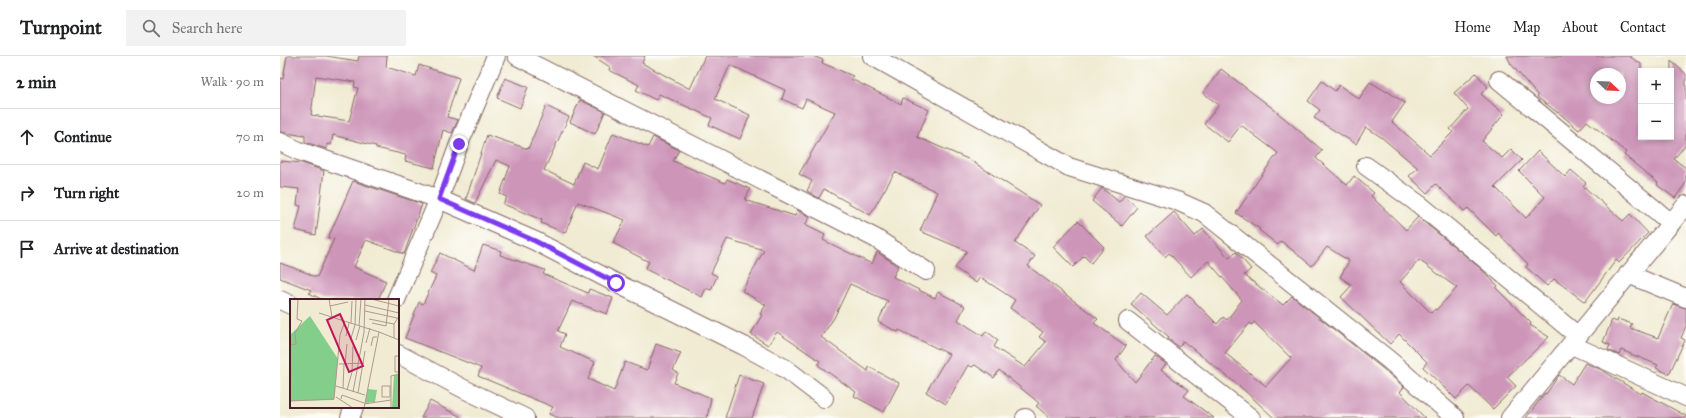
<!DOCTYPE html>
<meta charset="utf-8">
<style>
body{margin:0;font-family:"IM FELL Great Primer",serif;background:#f2f2f2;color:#202124}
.controls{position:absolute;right:12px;top:12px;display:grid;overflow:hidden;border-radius:0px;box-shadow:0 2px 6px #0003}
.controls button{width:36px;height:36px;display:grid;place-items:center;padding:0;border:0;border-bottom:1px solid #e0e0e0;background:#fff;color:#202124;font:20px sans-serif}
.compass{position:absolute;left:1310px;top:12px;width:36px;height:36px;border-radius:50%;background:#fff;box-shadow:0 2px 6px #0003;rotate:113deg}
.stop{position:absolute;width:12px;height:12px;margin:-9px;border:3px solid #7c3aed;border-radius:50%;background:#fff}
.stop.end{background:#7c3aed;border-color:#fff;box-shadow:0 1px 4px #0008}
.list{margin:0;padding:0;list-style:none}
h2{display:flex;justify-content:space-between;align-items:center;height:52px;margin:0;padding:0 16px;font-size:17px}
h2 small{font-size:13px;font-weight:400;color:#757577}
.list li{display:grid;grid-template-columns:26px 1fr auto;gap:12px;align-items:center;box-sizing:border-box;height:56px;padding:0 16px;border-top:1px solid #e0e0e0}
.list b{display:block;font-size:15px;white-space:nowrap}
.list em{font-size:13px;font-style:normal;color:#757577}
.icon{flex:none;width:22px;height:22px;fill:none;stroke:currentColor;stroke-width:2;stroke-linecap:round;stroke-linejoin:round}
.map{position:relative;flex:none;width:1406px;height:362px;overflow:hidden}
header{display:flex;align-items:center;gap:24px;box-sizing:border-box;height:56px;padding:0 20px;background:#fff;border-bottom:1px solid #e0e0e0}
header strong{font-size:19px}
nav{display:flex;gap:22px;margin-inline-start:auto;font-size:14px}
.search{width:280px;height:36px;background:#f2f2f2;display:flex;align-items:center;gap:10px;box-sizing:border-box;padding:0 14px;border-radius:0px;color:#757577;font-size:15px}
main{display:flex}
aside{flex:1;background:#fff}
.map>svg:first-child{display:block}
.building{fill:#cd96b9;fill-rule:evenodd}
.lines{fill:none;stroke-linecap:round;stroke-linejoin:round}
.minor-casing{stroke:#846665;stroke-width:20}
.minor{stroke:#fff;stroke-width:18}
.route{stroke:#7c3aed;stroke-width:5}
.inset-road{fill:none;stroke:#ae998f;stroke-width:1}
.view{fill:#c2185b;fill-opacity:0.15;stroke:#c2185b;stroke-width:2}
.inset-edge{fill:none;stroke:#4a1f2b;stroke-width:2}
</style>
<header>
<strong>Turnpoint</strong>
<div class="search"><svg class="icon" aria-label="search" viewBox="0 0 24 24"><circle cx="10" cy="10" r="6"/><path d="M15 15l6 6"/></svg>Search here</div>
<nav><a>Home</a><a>Map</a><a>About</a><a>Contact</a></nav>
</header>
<main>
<aside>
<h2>2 min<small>Walk · 90 m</small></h2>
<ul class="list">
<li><svg class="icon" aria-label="ahead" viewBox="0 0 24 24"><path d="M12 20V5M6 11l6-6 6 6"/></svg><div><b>Continue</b></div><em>70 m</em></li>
<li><svg class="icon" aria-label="right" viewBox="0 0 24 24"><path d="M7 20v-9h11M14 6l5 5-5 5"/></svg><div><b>Turn right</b></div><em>20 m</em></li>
<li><svg class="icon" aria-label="arrive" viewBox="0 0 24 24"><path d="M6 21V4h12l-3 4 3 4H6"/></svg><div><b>Arrive at destination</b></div></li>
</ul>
</aside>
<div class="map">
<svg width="1406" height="362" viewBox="0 0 1406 362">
<rect width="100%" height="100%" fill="#fdfcf7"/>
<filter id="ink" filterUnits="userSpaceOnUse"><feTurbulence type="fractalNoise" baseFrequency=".025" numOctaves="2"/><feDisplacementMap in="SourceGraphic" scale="8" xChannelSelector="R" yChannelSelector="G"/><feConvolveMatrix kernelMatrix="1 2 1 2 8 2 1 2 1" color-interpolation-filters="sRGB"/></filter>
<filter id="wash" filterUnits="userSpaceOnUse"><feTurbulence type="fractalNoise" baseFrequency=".012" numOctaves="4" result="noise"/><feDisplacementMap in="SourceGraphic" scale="16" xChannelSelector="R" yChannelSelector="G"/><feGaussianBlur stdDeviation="0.9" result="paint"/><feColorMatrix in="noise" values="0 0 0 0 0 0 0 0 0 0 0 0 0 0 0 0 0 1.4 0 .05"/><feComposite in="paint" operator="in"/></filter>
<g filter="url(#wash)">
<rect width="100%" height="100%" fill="#f0ebd2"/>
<g id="blocks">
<!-- building -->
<path class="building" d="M7,0H46L78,5L79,0H107L106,11L136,20L139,9L179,22L167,61L178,64L172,77L163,74L154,112L125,105L126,99L96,92V90L53,79L51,89L47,88V93L25,86V80L0,76V22L3,23ZM36,20L75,26L74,31L78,32L69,65L31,59Z
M313,0H365L362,7L410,33L425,0H533L543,4L542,7L573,20L571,23L621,48L623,42L649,54L637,81L690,104L760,149L735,187L755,200L748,210L818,263L814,267L846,290L836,304L855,326L875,300L886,308L881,314L909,334L904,340L934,362H770L756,350L759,347L719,314L714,322L695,309L692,311L688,309L666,348L646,336L669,298L619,274L618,276L598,266L608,245L570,228L554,262L541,281L588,315L589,311L619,327L604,356L574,340L576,336L538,309L540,305L497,276L488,289L471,278L482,259L480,258L486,249L462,235L484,194L447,183L431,217L437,220L431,234L426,232L422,241L365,213L369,206L333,187L345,164L298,146L285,177L261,167L262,164L223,148L227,141L220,138L230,110L216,104L195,147L186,143L207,79L248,93L266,50L289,61L264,114L294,128L303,106L318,113L333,77L368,91L373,81L399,94L393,105L445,127L447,123L470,133L465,144L515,160L517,154L530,161L525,169L545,179L543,184L592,208L597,196L618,210L613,221L655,242L658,236L685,250L678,264L703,280L706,275L718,284L714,291L745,311L766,286L759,281L763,276L730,252L735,244L700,221L696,227L675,212L687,195L640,175L657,136L615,116L590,159L544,133L539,142L527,135L532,125L519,118L555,56L526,43L522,52L502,43L505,34L450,9L435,43L470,59L460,83L429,69L432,62L379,38L376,44L356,34L359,29L329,14L330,11Z
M1227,0H1349L1361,8V81H1391V5L1406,18V88L1394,103L1406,112V127L1395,142L1377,129L1378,127L1344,99L1346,96L1307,65L1299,74L1278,56V57L1257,41L1258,40L1231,8ZM1316,18H1340V42H1316Z
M941,13L991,51L1042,94L1036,102L1067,129L1074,120L1094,137L1091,140L1126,174L1138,161L1199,211L1218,230L1216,232L1251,267L1250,269L1269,281L1227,321L1236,330L1213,353L1189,330L1176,343L1143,311L1147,306L1119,278L1110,288L1061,241L1072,229L1060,221L1069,205L1047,191L1032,210L1001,185L998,189L979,174L980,173L956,157L981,120L998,97L961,69L948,86L924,68L939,49L923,37ZM1139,204L1177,232L1156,254L1155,253L1151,257L1120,226Z
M1196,17L1208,31L1201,38L1224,58L1202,85L1222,102L1231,93L1242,104L1215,131L1246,162L1265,141L1239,115L1258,95L1285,121L1291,114L1306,127L1303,130L1343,165L1350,158L1368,177L1339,207L1336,204L1305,246L1274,223L1267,230L1246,211L1248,208L1218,177L1216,180L1188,152L1184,155L1156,128L1147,137L1129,120L1138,112L1101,81L1086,71L1076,88L1034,62L1040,54L1028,45L1042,25L1055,35L1059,29L1079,43L1090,26L1107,36V35L1125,47L1112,66L1150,99L1173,76L1170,73L1188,53L1174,37Z
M225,22L248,31L240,52L217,42Z
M300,44L325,56L315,78L290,66Z
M0,105L22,107L44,115L36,179L15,174L21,150L17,149L19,133L0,131Z
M73,125L142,148L124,198L86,184L74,211L106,225L98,244H43L29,237L31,234L0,222V207L30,218V219L37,221L54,183L48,182Z
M822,132L839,146L844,140L857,151L842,170L812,145Z
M894,156L915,180L923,173L949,202L956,196L971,213L964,219L1003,249L1012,240L1102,312L1124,331L1120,336L1145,362H994L964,334L903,285L899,291L888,283L889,281L851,248L861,237L887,259L907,238L937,268L943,261L947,264L962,244L928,205L911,221L889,197L885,201L867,180ZM974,266L1011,302L986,330L945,297L970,267L972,269Z
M798,165L824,191L811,207L804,200L793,211L773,191Z
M203,189L221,195L220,199L265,214L263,218L308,237L309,233L333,242L327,258L292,245L278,275L285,278L280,291L315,306L308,323L334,335L345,306L367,314L376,288L401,297L393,314L398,317L394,327L431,342L427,362H279L269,358L273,351L198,320L201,312L125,282L139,246L143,248L156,220L150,217L160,197L194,214Z
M1393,248L1406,252V270L1401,282L1405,284L1389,318L1376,312L1378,309L1341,294L1339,299L1328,294L1330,289L1323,286L1332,264L1337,266L1338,263L1352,268L1350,272L1378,282Z
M1305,307L1322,314L1361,338L1362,336L1406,360V362H1246L1265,337L1266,338L1279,319L1292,328Z
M459,319L484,328L472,362H445Z
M150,345L183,362H141Z"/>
</g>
</g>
<g filter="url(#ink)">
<use href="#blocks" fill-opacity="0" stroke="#846665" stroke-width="1"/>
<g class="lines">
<!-- minor casing -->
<g class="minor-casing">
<path id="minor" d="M237,0L595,182L646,215
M592,0L789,111L897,145L924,157L1109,304L1175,362
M1219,24L1391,167
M0,86L19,95L159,143L255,185L336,227L464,290L506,313L544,342
M1086,110L1140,149L1298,280
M1348,218L1406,242
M0,244L11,249
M116,244L159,143L179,88L216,0
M848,265L971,362
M1292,289L1406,341
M118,298L184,333L245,362
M70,362L74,351
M745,362H746
M1230,362L1406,149"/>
</g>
<!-- minor -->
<use href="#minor" class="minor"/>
</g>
</g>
<g class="lines" filter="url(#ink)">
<!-- route -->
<path class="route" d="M179,88L159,143L255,185L336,227"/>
</g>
<!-- overview -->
<g transform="translate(10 243)">
<rect width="109" height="109" fill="#f0ebd2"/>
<path d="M20,17L48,60L44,101L0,102V36ZM78,90L87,91L85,103L75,104Z" fill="#83ce8b"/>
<path d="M104,76H109V109H102Z" fill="#83ce8b"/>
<path class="inset-road" d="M39,0L42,18M81,0L109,7M75,6L109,14M40,7L58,3M75,12L107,19M29,14L89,33M79,20L104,25M61,24L62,2M82,24L96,27L99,0M69,27L71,0M56,37L59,24M61,39L65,26L66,1M104,39V25L109,17M66,41L70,27M76,44L80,29M0,46L6,45L5,34L12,22L7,20L8,0M81,47L83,38H87M109,57H105V73H109M49,65L74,64M55,65L57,45M46,87L75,96M100,87V98H92V87H101M53,89L54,65M57,91L62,73L63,47M63,93L74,33L75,0M68,94L75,52M46,98L63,109M51,100L52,96L74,104M0,102L44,100L50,36L55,22M74,105L101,101M74,109L89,33L109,41M101,109V77L109,75"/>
<path class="view" d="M50,15L73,67L59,73L37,21Z"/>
<rect width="109" height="109" class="inset-edge"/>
</g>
</svg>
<div class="controls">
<button>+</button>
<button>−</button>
</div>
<svg class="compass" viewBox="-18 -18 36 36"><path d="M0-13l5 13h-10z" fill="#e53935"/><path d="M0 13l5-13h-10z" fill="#757577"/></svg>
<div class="stop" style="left:336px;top:227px"></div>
<div class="stop end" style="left:179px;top:88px"></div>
</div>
</main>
